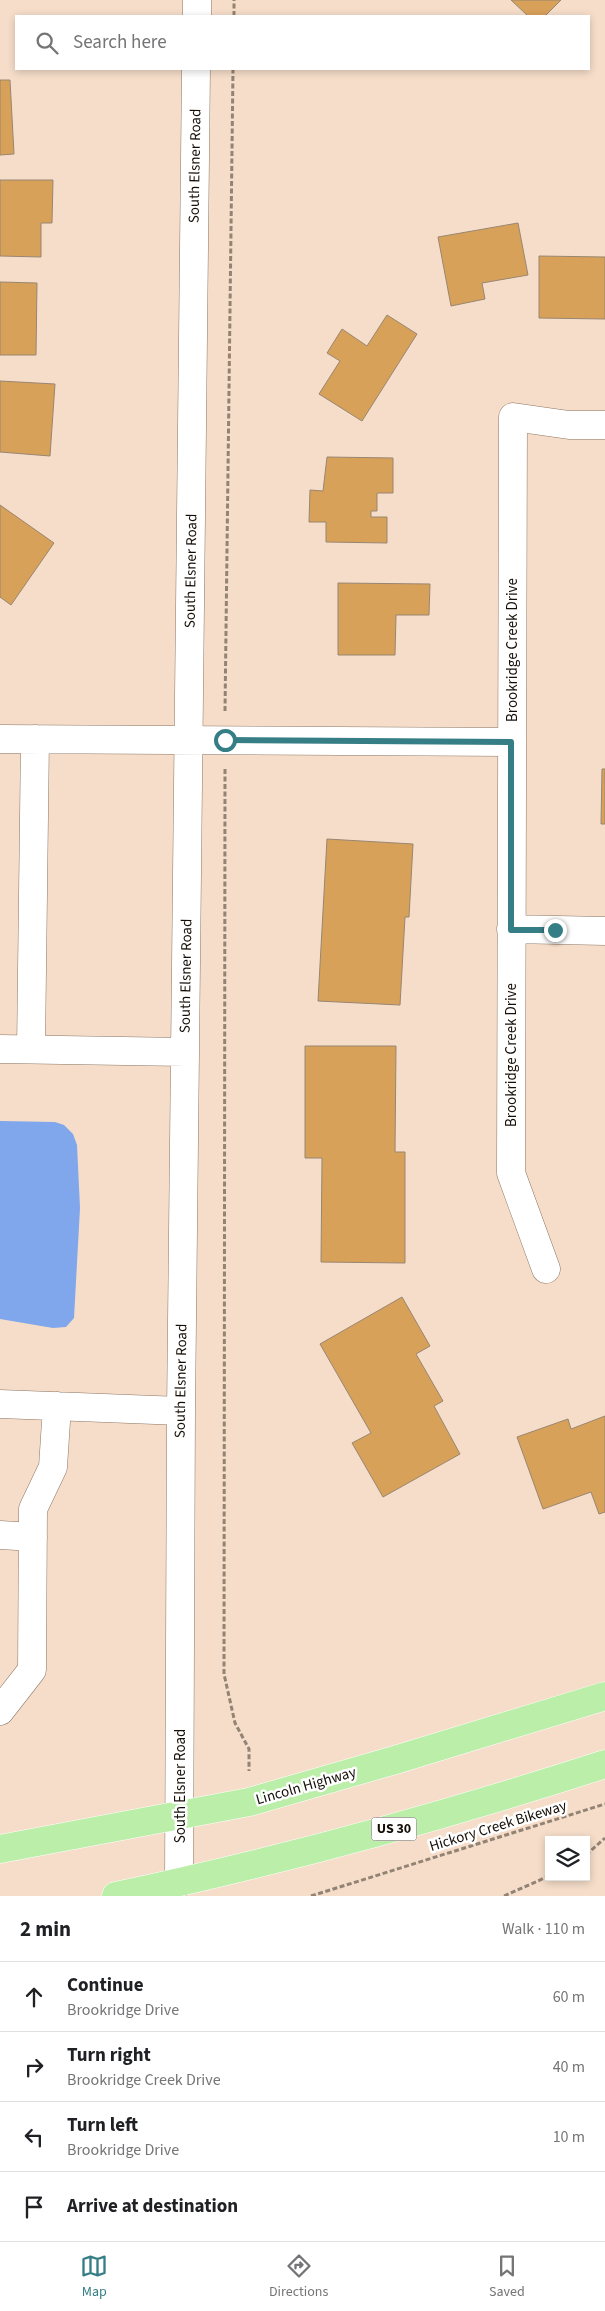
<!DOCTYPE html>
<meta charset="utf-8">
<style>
body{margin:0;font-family:"Source Sans 3",sans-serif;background:#f6f6f6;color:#202124}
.controls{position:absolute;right:15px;bottom:15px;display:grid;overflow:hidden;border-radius:0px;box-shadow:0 2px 8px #0003}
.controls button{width:45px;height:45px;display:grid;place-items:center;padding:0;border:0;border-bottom:1px solid #e0e0e0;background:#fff;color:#202124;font:25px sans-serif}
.stop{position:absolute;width:15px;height:15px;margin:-11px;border:4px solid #367e85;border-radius:50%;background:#fff}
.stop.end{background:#367e85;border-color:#fff;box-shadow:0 1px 5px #0008}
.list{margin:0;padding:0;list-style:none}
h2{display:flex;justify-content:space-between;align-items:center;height:65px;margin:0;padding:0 20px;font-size:21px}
h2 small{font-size:16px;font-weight:400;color:#757577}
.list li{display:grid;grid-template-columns:32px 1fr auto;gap:15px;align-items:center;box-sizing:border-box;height:70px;padding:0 20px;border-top:1px solid #e0e0e0}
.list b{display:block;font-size:19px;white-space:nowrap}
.list p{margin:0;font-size:16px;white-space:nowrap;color:#757577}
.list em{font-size:16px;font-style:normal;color:#757577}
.icon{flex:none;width:28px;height:28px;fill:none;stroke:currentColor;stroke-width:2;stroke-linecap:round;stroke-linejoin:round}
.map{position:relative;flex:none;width:605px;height:1896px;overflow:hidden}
.search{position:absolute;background:#fff;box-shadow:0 2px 8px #0003;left:15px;right:15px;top:15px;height:55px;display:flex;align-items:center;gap:12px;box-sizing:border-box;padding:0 18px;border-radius:0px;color:#757577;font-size:19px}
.sheet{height:345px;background:#fff}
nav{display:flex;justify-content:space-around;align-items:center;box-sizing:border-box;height:70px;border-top:1px solid #e0e0e0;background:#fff;font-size:14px;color:#757577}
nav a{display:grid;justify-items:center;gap:2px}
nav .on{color:#367e85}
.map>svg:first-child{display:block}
.water{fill:#80a6eb}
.building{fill:#d8a15a;stroke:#988671}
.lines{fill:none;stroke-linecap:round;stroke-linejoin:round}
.minor-casing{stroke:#8c7765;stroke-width:29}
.major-casing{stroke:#fff;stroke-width:29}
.path{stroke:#938374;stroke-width:3;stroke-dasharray:5 2.5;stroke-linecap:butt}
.minor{stroke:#fff;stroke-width:28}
.major{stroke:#bbeea8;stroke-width:28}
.route{stroke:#367e85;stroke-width:6}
.labels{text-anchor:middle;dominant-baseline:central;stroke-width:5;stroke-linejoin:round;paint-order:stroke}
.shield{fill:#fff;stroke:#5b5651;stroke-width:1}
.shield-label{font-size:14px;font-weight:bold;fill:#150e07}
.street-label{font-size:15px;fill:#150e07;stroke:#fff}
</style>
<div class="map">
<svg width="605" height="1896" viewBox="0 0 605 1896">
<rect width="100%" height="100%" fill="#f5ddc9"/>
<!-- water -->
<path class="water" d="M0,1121L55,1122L64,1125L73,1134L77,1145L80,1208L74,1318L66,1327L53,1328L0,1319Z"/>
<!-- building -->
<path class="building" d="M511,0H561L545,16H528Z
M0,80H10L14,154L0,155Z
M0,180H53L52,223H41V257L0,256Z
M518,223L528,275L482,283L485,299L451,306L438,237Z
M539,256L605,257V319L539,318Z
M0,282L37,283L36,355H0Z
M387,315L417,334L362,421L319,394L340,361L327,353L342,329L367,346Z
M0,381L55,384L50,456L0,452Z
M327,457L393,458V493H377V511H371V517H387V543L326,542V522H309L310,490L323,491Z
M0,505L54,543L11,605L0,597Z
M338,583L430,584L429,615H396L395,655H338Z
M602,769H605V824H601Z
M327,839L413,844L409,917H405L400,1005L318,1001Z
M305,1046H396L395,1152H405V1263L321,1262L322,1158H305Z
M402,1297L430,1346L416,1354L443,1401L434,1406L460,1454L383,1497L352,1443L371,1433L320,1344Z
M605,1416V1512L599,1514L591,1492L543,1509L517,1437L568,1419L571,1429Z"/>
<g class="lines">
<!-- minor casing -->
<g class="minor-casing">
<path id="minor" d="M197,16V0
M0,739L511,742
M511,929L605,931
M0,1049L185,1052
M31,1049L35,739
M546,1269L511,1173L513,417L569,425H605
M0,1404L181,1411
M0,1535L33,1537
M0,1711L32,1670L33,1509L53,1467L57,1406
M179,1883L181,1411L196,69"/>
</g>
<!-- major casing -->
<g class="major-casing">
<path id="major" d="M0,1849L249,1802L395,1760L605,1696
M116,1896C282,1861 444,1816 605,1764"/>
</g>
<!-- path -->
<path class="path" d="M234,16V0
M225,711L233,69
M225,769L224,1674L235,1723L249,1749V1771
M586,1855L605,1838
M311,1896L605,1804
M504,1896L549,1876"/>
<!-- minor -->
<use href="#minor" class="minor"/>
<!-- major -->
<use href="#major" class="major"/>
</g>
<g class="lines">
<!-- route -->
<path class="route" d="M225,740L511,742V930H555"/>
</g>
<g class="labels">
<!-- shield labels -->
<rect class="shield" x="371.5" y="1817.5" width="45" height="23" rx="4"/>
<g class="shield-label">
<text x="394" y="1829">US 30</text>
</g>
<!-- street labels -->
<g class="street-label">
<text transform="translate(195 166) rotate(-89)">South Elsner Road</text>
<text transform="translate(191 571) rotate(-89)">South Elsner Road</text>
<text transform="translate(512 650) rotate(-90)">Brookridge Creek Drive</text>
<text transform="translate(186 976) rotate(-89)">South Elsner Road</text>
<text transform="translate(511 1055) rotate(-90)">Brookridge Creek Drive</text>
<text transform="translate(181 1381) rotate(-89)">South Elsner Road</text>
<text transform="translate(180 1786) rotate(-90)">South Elsner Road</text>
<text transform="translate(306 1786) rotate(-16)">Lincoln Highway</text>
<text transform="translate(498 1826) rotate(-17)">Hickory Creek Bikeway</text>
</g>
</g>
</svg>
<div class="controls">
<button><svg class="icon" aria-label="layers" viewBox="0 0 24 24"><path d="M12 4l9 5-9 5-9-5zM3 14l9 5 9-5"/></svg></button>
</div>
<div class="stop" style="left:225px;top:740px"></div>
<div class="stop end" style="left:555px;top:930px"></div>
<div class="search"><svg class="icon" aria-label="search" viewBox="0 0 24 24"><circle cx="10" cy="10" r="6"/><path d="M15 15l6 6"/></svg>Search here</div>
</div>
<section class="sheet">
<h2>2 min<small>Walk · 110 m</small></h2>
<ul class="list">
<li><svg class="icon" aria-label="ahead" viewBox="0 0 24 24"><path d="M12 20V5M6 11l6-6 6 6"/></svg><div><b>Continue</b><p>Brookridge Drive</p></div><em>60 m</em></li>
<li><svg class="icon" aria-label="right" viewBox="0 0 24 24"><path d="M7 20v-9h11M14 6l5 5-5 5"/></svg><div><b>Turn right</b><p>Brookridge Creek Drive</p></div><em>40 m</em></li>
<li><svg class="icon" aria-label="left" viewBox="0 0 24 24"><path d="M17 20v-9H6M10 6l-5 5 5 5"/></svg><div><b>Turn left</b><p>Brookridge Drive</p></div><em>10 m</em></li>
<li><svg class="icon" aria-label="arrive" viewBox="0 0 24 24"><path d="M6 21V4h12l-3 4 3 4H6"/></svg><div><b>Arrive at destination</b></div></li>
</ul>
</section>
<nav>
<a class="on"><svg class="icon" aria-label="map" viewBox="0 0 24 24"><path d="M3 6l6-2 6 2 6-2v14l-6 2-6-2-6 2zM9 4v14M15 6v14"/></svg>Map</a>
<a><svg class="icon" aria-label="directions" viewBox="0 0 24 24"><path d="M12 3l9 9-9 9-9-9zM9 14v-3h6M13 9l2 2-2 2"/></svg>Directions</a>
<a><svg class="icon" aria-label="saved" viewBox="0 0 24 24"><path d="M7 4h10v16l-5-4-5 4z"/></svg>Saved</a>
</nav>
